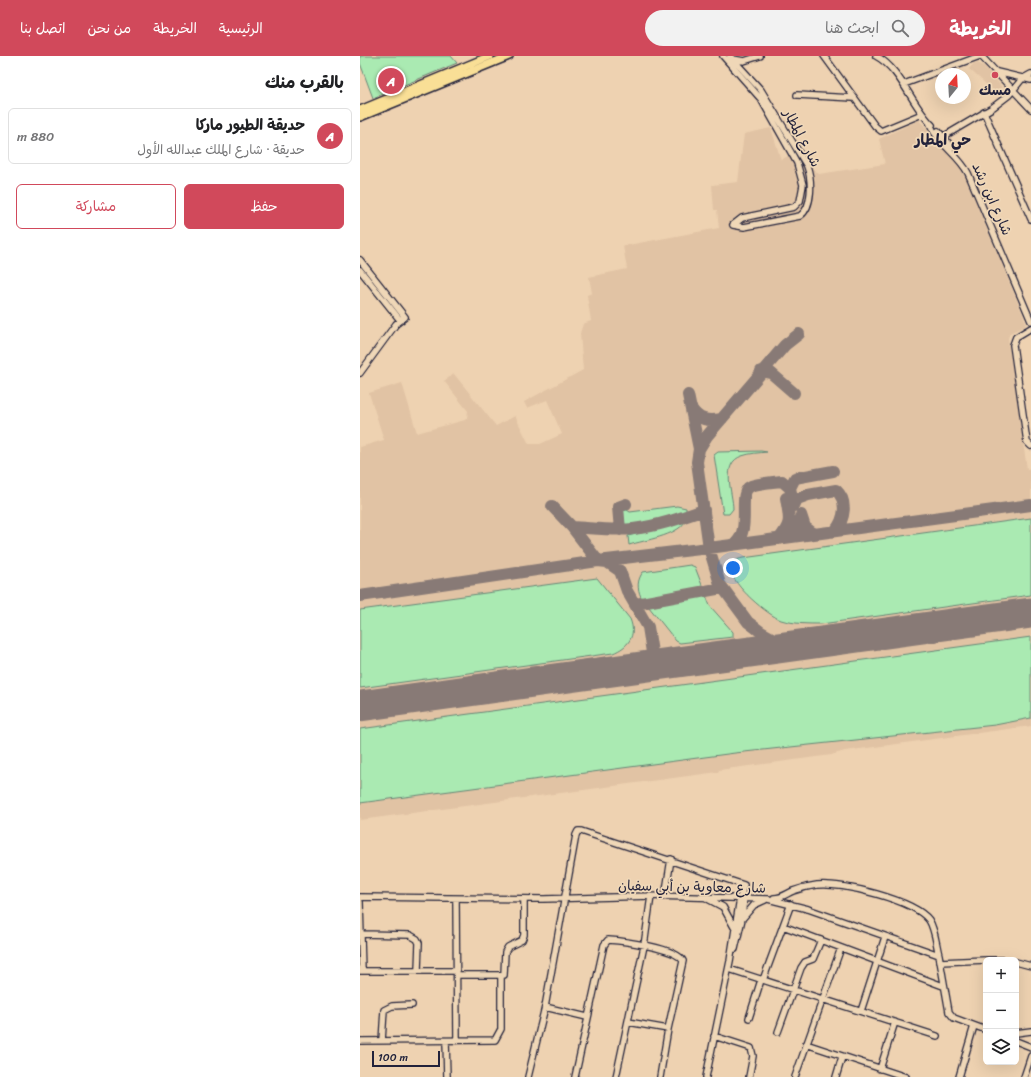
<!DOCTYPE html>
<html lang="ar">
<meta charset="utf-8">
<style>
body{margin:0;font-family:Sriracha,"Playpen Sans Arabic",sans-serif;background:#f2f2f2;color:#202124;direction:rtl}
.controls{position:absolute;right:12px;bottom:12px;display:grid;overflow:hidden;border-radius:6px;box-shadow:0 4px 16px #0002}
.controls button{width:36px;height:36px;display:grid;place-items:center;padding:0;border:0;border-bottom:1px solid #e0e0e0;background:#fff;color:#202124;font:20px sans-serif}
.compass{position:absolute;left:575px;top:12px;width:36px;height:36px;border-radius:50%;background:#fff;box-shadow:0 4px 16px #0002;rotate:18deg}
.scale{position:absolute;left:12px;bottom:10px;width:68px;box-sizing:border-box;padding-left:4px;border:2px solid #22223b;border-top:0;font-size:11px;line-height:14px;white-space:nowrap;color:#22223b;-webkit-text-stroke:3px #efd7b7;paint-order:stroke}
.you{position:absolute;left:373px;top:512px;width:14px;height:14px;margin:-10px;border:3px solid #fff;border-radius:50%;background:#1a73e8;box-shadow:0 0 0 6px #1a73e833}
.badge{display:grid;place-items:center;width:26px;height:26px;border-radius:50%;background:#d1495b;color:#fff;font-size:13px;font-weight:700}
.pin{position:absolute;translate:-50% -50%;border:2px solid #fff;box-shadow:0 1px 4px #0006}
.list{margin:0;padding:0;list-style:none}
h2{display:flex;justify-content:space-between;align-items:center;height:52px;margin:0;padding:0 16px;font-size:17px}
h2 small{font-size:13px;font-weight:400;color:#757577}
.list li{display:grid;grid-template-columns:26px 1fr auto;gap:12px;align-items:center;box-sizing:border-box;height:56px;margin:0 8px 8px;padding:0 8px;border:1px solid #e0e0e0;border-radius:6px}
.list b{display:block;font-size:15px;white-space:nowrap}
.list p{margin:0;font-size:13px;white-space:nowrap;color:#757577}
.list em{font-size:13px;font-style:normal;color:#757577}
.actions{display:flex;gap:8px;padding:12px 16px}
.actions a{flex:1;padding:9px 0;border:1px solid #d1495b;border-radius:6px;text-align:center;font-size:14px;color:#d1495b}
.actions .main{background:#d1495b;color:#fff}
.icon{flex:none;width:22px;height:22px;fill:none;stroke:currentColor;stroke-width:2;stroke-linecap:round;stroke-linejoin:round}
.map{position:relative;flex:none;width:671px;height:1021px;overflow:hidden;direction:ltr}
header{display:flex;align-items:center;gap:24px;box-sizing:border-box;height:56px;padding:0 20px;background:#d1495b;color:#fff}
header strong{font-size:19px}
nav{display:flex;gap:22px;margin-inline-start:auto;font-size:14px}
.search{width:280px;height:36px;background:#f2f2f2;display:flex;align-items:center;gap:10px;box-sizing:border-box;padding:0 14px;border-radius:22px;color:#757577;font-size:15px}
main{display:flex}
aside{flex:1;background:#fff}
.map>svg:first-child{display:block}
.built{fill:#e1c3a4}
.green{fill:#aaeab2;stroke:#668676}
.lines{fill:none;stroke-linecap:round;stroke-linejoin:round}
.taxiway{stroke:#887a76;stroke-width:12}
.runway{stroke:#887a76;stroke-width:31}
.minor-casing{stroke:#22223b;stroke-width:8}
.major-casing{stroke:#22223b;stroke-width:10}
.minor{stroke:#efd7b7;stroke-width:5.5}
.major{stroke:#f9df96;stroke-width:7}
.poi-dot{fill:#d1495b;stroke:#efd7b7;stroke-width:1.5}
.labels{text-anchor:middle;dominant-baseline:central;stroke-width:3.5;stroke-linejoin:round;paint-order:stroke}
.poi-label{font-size:14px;font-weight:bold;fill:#22223b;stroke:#efd7b7}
.street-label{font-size:14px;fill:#22223b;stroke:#efd7b7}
.neighbourhood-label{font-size:15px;font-weight:bold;fill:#22223b;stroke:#efd7b7}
</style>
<header>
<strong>الخريطة</strong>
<div class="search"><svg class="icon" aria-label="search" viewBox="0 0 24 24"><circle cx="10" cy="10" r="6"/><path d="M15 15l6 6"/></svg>ابحث هنا</div>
<nav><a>الرئيسية</a><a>الخريطة</a><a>من نحن</a><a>اتصل بنا</a></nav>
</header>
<main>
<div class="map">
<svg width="671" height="1021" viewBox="0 0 671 1021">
<rect width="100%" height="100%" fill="#eed2b1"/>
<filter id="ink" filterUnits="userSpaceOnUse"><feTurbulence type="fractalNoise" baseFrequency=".025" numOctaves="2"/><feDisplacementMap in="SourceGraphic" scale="8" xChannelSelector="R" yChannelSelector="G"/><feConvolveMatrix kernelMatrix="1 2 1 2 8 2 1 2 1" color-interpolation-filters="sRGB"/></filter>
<g filter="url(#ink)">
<!-- built -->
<path class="built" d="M614,7H618L624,10L642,31L635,36L609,13Z
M559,64L600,108L666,266L665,270L650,277L648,282L667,413L671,412V670L485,695L471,699L359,714L358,716L0,764V391L24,384L9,337L42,327L57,377L105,364L107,362L108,355L84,325L94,318L136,370L155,360L169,388H180L202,378L187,344L167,352L164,346L223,314L220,277L223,268L231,265L227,239L232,237L229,221L267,213L263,190L359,172L357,154H354L352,129L378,126L384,78L411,72L421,104L440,93L451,111L459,118L525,108L519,83Z"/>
<!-- green -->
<path class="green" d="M0,0H91L97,7L13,42L0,7Z
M401,395L407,396C399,397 390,397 382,400C360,407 373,437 373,453L369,458H363L354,399L358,396Z
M317,450L326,452V460C316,470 280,475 266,474L262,455L267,454L270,456Z
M671,462V539L461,568C448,568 434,568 421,564C405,558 346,509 383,502Z
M325,466C316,480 285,484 269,489L268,480Z
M330,509L335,511L350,550L373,576V581L320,587L316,585L281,541C277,532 277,524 283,516Z
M237,522L270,563C277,580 268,591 253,597L0,632V554Z
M671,581V662L635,669L375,697L0,747V673Z"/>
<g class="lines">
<!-- taxiway -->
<path class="taxiway" d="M401,315L411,317L434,337
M328,339L339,393
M331,352C339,365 348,365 362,363
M430,432L435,422L473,415
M192,450L212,471L238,505L247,506L260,515L267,535L288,571L294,609
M212,471C232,472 253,475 273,473C298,470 321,462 344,454
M260,474L258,451L266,448
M430,481L439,471L441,459L445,471L454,478
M419,483C433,465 429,463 426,442
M376,487C392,472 376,436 391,430C400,427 412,426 422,425L430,432L434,450L437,443L448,439L476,434C488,445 485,463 475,475
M0,540L238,505L349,492L671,449
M276,548L362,532
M428,591L401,576L388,566L360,528L349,492L337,406L339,393L347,380L425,289L439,278"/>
<!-- runway -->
<path class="runway" d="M0,650L671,557"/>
<!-- minor casing -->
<g class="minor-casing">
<path id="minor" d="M363,0L401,43L437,107L443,129L440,145L434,151L382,162L373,169L384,171L440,160C453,151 452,124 447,110L401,34L370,0
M464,0L515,70L521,75L562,58
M516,0C541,13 552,50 572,69
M621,0L671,53
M373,3L384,5L400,0
M637,16L671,24
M544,28L620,0
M437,39L493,42
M624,56L671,163
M570,68C578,88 598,98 608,117L671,265
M578,75L592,91
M581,82L632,52L649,39L662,23L671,18
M0,204L45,261L36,268L0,317
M0,214L40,264
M671,272L656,281L653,289L667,386L671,390
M0,841L184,843L291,840L408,843L448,853L579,899L589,956L594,962L626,974
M305,841L311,803
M346,842L363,851L374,871
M414,842C422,842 426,838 433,835C441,832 449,830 457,829C481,826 554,844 569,864C575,873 576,888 579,899
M96,843L97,985
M0,846L2,915
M382,863L394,849L405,844
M423,870L583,930
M0,878L50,879L57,883L59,887L58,914
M375,893L382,863L384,839
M628,904H648
M580,906L626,904
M656,906L671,910
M369,913L577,980
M0,915H97
M97,919H144L145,896L148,891L162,884L164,879V843
M403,924L431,848
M185,951L227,961
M501,955L525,881
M389,962L401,924
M268,966L308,973
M418,976L441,912L445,906L453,903L461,884
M656,977L671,975
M354,980L391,992L393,1000L389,1021
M0,985L135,984L141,973V920
M22,985L24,954L32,950L52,949
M86,985L87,1021
M656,985L671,991
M446,988L546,1021
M520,1013L535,966
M168,1021L185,951L216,779L218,775H221L384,829L380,842L370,905L346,1021
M215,1021L244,889L248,884C263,885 317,892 323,905L308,973L300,1021
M256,1021L284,890L291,840
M435,1021L481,892
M476,1021L482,1001
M599,1021L614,970
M664,1021L671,1000"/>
</g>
<!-- major casing -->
<g class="major-casing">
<path id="major" d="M0,54L130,0
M0,61L149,0"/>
</g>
<!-- minor -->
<use href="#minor" class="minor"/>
<!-- major -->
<use href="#major" class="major"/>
</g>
</g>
<!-- markers -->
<circle class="poi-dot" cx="635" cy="19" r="4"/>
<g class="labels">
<!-- poi labels -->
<g class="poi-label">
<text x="635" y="34">مسك</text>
</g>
<!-- street labels -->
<g class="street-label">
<text transform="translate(442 82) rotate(62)">شارع المطار</text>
<text transform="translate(632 143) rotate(66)">شارع ابن رشد</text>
<text transform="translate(332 831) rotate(1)">شارع معاوية بن أبي سفيان</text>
</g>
<!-- neighbourhood labels -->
<g class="neighbourhood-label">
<text x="583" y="84">حي المطار</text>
</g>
</g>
</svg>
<div class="controls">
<button>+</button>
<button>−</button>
<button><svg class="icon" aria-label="layers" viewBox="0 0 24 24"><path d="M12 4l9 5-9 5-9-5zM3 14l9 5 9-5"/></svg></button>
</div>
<svg class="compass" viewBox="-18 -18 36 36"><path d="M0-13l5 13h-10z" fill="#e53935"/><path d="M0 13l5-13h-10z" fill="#757577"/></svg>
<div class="scale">100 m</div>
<div class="you"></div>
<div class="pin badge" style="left:31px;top:25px">A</div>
</div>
<aside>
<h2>بالقرب منك<small></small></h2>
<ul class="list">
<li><span class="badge">A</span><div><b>حديقة الطيور ماركا</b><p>حديقة · شارع الملك عبدالله الأول</p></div><em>880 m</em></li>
</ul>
<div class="actions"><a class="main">حفظ</a><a>مشاركة</a></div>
</aside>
</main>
